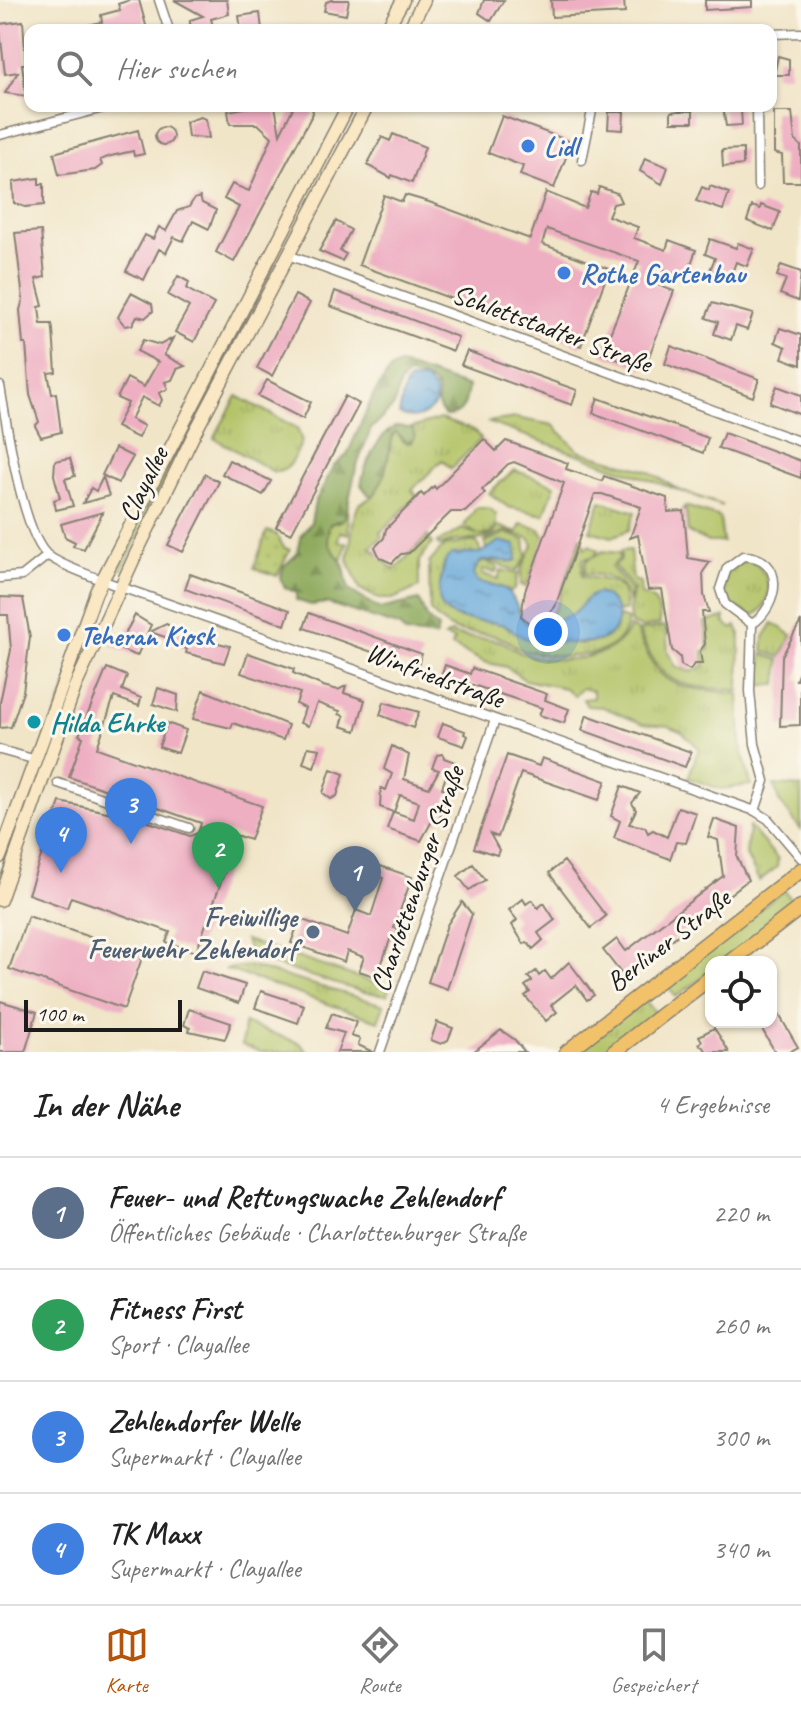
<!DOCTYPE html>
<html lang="de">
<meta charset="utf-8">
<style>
body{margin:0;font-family:Caveat,sans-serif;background:#f2f2f2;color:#222}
.controls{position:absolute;right:24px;bottom:24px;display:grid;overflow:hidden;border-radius:16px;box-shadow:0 2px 6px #0004}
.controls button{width:72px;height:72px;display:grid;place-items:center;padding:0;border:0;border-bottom:2px solid #e0e0e0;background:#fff;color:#222;font:40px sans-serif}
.scale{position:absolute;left:24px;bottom:20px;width:158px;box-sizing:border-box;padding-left:8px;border:4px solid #1c1c1c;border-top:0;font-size:22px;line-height:28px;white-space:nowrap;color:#1c1c1c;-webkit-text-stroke:6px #fbf7ec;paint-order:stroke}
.you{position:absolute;left:548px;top:632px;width:28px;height:28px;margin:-20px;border:6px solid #fff;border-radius:50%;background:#1a73e8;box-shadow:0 0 0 12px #1a73e833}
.badge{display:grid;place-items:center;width:52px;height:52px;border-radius:50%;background:#b45309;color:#fff;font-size:26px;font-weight:700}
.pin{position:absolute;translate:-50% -66px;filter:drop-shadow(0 2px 4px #0008)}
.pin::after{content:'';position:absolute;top:42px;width:28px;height:24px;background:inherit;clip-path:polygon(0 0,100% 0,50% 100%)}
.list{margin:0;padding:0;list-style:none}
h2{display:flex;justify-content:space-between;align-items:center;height:104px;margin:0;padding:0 32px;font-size:34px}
h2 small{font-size:26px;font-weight:400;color:#767676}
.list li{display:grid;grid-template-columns:52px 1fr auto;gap:24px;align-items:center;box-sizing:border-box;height:112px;padding:0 32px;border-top:2px solid #e0e0e0}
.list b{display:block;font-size:30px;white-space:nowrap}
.list p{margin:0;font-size:26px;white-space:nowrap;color:#767676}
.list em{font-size:26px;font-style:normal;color:#767676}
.icon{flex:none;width:44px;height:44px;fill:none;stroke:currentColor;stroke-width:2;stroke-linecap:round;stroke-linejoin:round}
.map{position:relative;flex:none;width:801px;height:1052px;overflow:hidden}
.search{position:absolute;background:#fff;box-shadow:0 2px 6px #0004;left:24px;right:24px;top:24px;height:88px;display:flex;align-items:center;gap:20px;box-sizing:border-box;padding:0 28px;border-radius:16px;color:#767676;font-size:30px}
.sheet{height:552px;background:#fff}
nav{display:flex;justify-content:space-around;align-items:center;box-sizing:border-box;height:112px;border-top:2px solid #e0e0e0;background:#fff;font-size:22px;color:#767676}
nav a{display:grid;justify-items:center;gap:4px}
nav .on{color:#b45309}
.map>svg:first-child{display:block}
.grass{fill:url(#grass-tufts);stroke:#677041;stroke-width:2}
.forest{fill:url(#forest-firs);stroke:#54623c;stroke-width:2}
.park{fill:url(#park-dots);stroke:#677041;stroke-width:2}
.water{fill:url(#water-ripples);stroke:#41627b;stroke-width:2}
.building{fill:#eeafc2;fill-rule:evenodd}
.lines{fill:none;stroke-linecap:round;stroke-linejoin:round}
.street-casing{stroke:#868072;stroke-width:11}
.secondary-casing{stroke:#868072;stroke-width:15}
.primary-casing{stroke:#868072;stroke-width:17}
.street{stroke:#fff;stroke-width:8}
.secondary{stroke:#fae7c3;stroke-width:12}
.primary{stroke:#f2c26a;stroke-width:14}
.shop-dot{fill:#3f7fe0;stroke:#fbf7ec;stroke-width:3}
.culture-dot{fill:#0f9aa8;stroke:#fbf7ec;stroke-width:3}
.service-dot{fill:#5c6f8a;stroke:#fbf7ec;stroke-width:3}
.labels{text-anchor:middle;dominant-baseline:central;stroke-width:6;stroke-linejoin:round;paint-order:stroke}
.shop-label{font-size:28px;font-weight:bold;fill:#366cbe;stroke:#fbf7ec;text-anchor:start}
.street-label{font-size:28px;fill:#1c1c1c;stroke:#fbf7ec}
.culture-label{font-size:28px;font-weight:bold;fill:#0d838f;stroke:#fbf7ec;text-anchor:start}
.service-label{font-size:28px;font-weight:bold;fill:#4e5e75;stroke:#fbf7ec;text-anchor:end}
</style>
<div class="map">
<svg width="801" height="1052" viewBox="0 0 801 1052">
<defs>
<pattern id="grass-tufts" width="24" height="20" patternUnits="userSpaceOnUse" patternTransform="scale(2)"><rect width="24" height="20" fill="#b2c366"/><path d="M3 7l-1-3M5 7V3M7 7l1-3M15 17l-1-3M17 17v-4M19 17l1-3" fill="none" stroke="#98a758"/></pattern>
<pattern id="forest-firs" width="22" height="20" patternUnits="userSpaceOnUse" patternTransform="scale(2)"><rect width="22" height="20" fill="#8da95b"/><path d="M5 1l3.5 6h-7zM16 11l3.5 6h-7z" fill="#72894a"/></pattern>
<pattern id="park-dots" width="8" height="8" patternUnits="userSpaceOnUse" patternTransform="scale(2)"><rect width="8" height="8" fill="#b2c366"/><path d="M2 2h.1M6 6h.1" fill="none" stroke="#98a758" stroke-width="1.8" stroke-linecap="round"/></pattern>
<pattern id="water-ripples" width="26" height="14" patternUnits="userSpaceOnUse" patternTransform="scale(2)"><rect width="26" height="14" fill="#66a8da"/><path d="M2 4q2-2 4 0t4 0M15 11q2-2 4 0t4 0" fill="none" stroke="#5388b0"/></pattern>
</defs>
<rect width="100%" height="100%" fill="#fbf7ec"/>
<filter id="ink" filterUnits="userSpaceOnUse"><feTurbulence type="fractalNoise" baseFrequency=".0125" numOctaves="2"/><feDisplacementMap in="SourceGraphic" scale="16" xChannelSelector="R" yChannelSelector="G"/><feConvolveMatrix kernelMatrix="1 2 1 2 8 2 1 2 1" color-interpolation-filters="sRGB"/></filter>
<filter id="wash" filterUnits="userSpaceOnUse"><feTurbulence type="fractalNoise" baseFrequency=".006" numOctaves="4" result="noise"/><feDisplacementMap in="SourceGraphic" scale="32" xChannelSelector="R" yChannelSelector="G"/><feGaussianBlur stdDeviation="1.8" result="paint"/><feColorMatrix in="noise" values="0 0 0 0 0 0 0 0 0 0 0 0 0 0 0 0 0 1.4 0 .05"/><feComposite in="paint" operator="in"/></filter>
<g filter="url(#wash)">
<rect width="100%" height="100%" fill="#f1e5c8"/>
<!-- grass -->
<path class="grass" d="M275,262L122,570L115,567Z
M237,396L297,428L302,441C295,455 292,472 274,472L214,438Z
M516,418L553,425L579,451L648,471L679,490L723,506L487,422Z
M440,419L473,430L481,439L451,469L442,460L412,490L417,496L380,533L382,537L371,547L394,570L428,536L432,544L419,561V587L393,599H379L360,589L348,560L354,517L359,504L374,496L384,476L393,434L396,432L404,442L412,443L411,428Z
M514,470L555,485L544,515L508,507L489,493Z
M601,501L635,512L629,530L612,537L590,531Z
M685,506L720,517L723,542H708L688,532L686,510H682Z
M476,508H489L496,514V527L490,534L479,535L464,526Z
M348,509L349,534L340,532L338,541L347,543L341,561C329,553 325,538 330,524L342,521Z
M521,524L540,529L545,538L526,587L521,585V571L533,545L529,538L505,531L486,539L454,541L439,546L437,543L462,529C477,533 488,545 499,526L517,533Z
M506,533L525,540L527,556L517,571L489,561L492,558L507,561L496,543L486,551L485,542Z
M581,538L585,548L589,545L598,550L595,556L583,559L582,576C606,582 625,575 626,610L618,612L610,599L598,593L571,616L542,626L556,607Z
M470,542H477L481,553L466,554L444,563L440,584L456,617L502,624L529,639L582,644L600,640L619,617L628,620C621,663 557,659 525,651C517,649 511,642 504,639C471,625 462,645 430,611L429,563L444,546Z
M630,550L633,580L640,582L641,595C659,599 659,608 660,624L642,628L631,624L629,611L634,589L613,565L621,560V551Z
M603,551L619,553V559L611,567L631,590L629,603C625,578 603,574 584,574L586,561Z
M746,559C771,567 778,603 753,616L734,606L724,593L727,572Z
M484,560L498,568L495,573L483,569L482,574L498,579L501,570L518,574L515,589L509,593L502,587L477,582L473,570Z
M725,617L724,622L733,629L736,626L740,634L739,691C678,684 665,692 639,631L666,626L668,652L676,667L691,672L704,666L703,651L709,650L705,622Z
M773,623L792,635L781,657L763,651L764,637Z
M87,627L94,630L69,688L0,884V874Z
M630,627L636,630C664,695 674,685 739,694L741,746L751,785L721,789L688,778L699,748L682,732L669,726L643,724L603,707L587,706L583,699L593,698V691L582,688L574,696L565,688L525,680L506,667L484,662L452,646L454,640L445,637L451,633C467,640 483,636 500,641C508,643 513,650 521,653C558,665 614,662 630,627Z
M762,654L780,660L777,685H761Z
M774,785L801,787V830L779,801Z
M749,826L778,859L777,867L759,881L746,855Z
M784,890L795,905L722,962H711V971L676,997L665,983Z
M245,940L390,988L387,995L363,992L251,958Z
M249,966L384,1005L378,1021L225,969Z
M644,999L656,1013L606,1052H576Z
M244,1023L300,1043L308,1052H262L242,1045Z"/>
<!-- forest -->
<path class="forest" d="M399,364L468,387C466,402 464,417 445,416C425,396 457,385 408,375L400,383L394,406L371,429L356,468L345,518L330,524C322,548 336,549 343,565C346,572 346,582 349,590L380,609L419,600L427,619L438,628L436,637L405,633L400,627L327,603L311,605L296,600V592L285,588L280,578L284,566L297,554L301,536L311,522L315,502L334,466L347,455L373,396L390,370Z
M398,426L413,429L415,438L407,443L396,432L393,434L384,476L374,496L369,495L361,485C364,467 378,432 398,426Z"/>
<!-- park -->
<path class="park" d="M267,531L276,534L283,547L290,550L277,576L254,568Z"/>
<!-- water -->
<path class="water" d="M410,380H425L434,389L436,403C428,416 413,422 399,414L405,385Z
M500,541L516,545L517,560C507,565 494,557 481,561L473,574L478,582C485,584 495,584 503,588C520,597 516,622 533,626C537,627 571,616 574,613C584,605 585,595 598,593C624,601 624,634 598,641C584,644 538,643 525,638C517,635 512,628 504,625C479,617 428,628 441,581C443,573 443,564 447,558L452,554L480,553Z"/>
<g id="blocks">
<!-- building -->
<path class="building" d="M130,0H139L147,29L82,30V26L102,22L101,15L120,10L118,4Z
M174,0H227L229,14L211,19L214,30H190V20L203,16Z
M332,0H349L346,15L324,11L326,2Z
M484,0H504L491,21L479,13Z
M551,0H624L625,13L552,17Z
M705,0H752V7L705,10Z
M260,13L262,30H241L239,16Z
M23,21L26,64H22L26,96L5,93L18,72L5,74L0,31V24Z
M778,56L789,59V75H774Z
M255,106H275L280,134L294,106H312L313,113L234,262L216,252L239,207L224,199L232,184L249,191L272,137L258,124H230L228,111Z
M738,107L741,110L742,125L726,126L723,108Z
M678,111H693V122H671V112Z
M609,112H624L623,130L608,129Z
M774,112H792L795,140L801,146V182H783L782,155L774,153Z
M502,116L572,142L554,188L520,175L523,166L488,153Z
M200,117L206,119L209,138L188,137L186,122Z
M155 136a9 9 0 1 1 18 0a9 9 0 1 1-18 0Z
M138,130L144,154L134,156L133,151L111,156L100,160L102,165L95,170L59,175L54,153Z
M393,134L425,147L412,183L392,175L391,178L367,165L382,137L390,141Z
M743,149V165L723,167L722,150Z
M645,158L668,167L662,184L640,171Z
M39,178V184H44V205L25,207L14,203L13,182Z
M710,186L729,193L723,210L696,201L702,187L709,190Z
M599,187L617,193L621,202L613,204L608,216L638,227L634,238L666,250L669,240L696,250L686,278L652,265L646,281L674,291L644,369L602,354L639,261L547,229L542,244L609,269L581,346L359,265L384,195L402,202L405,195L429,202L530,239L546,192L585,208L591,192L597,194Z
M200,197L202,203L216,210L209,229L193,221L183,241L174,237L166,253L159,249L144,280L126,271L145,235L153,239L159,227L166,231L177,211L189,207L194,199Z
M761,205L780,212L773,231L747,221L752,206L760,209Z
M336,221L351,230L340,251L346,254L342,261L319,251Z
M41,231L45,277L36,279L43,306L39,307L41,324H52L53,330L56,372L48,373L52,394L56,393L61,432L41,437L35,426L39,422L30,395L26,344H23L20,310L23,299L15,233Z
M710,239L736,248L738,243L754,249L747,266L736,262L730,278L710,270L715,258L705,254Z
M781,265L801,272L798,301L780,294L786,279L777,276Z
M178,276L189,282L187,289L214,304L194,342L175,332L189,307L168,295Z
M335,291L458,337L453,351L330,306Z
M131,293L152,304L153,311L145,318L137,316L132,325L125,326L118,317Z
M295,295L310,303L272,376L257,368Z
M712,303L753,314L747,330L736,326L731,340L714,334L718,322L706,318Z
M780,328L801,335V365L782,358L786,347L775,342Z
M173,338L164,355L185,366L177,369L172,380L165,382L168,389L159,393L162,400L159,406L142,397L131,419L144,426L138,438L116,427L128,403L117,398L127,378L144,387L158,362L137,351L143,340L160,345Z
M671,346L759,379L753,397L665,364Z
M467,351L577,390L572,405L461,365Z
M267,380L311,402L303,419L258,396Z
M777,386L801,395V415L770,403Z
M345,396L359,404L291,534L276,527Z
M598,398L708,438L703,453L593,413Z
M724,433L801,461V478L718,448Z
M484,439L496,451L506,441L568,463L566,469L602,481L604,476L667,498L668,512L684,511L688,558L710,562L703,572L704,595L709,612H702L705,644L700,651L702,664H694L690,670L681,665L680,657L672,650L662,589L648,590L638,535L630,538L641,507L602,494H595L555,607L541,623L531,625L521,616L525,591L564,483L514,462L508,464L482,490L485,493L465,512H451L409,553L401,554L392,563L380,558L375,547L384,538L386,529L421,493L424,496L434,486L436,489Z
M115,448L133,457L118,483L102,475Z
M70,458L75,476L65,479L73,506L56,510L54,500L60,498L54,475L55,461Z
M229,460L271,481L263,495L222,474Z
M205,474L219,482L183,552L168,545Z
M103,477L109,496L83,503L91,488L96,491Z
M103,512L84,549L73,546L75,542L65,537L61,524Z
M190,574L290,610L285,625L185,589Z
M0,597L23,598L30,637L23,692L11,727L0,728V702L11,650L8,615H0Z
M309,613L422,654L417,668L304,628Z
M135,615L151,625L137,656L109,645L121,642Z
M801,621V665L796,680H800V725L780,726L782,656Z
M166,624L191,636L230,646L224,663L186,653L187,649L167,642L168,638L150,632Z
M248,653L294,669L293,673L323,686L338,690L346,686L344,693L365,700L356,731L341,726L344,716L339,714L340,711L317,703L308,726L300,723L305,708L296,704L300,693L241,673Z
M445,665L470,674L472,668L547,694L545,700L569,709L564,723L539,715L542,708L467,683L465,689L440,680Z
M107,668L127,676L122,690L141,698L139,706L114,697L97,748L262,806L250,840L221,830L215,848L231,854L196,952L166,942L170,932L114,912L71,897L67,908L28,894L60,802L140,819L190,836L198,833L201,823L69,777L83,737L79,735Z
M158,688L178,695L177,712L153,704Z
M203,690L288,725L283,740L233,723L231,728L193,719Z
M384,702L419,712L413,728L380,715Z
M587,715L691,752L685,767L582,730Z
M167,723L186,730L178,753L159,747Z
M443,723L465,731L464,734L468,736L464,746L438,737Z
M392,746L409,755L404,779L429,788L439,770L432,768L437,755L443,754L444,758L458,763L454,775L447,773L442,788L450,791L438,823L432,821L421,841L387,829L393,812L380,807L381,788L386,790L392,774L384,769ZM400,795L419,802L414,819L394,812Z
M308,747L320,749L314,767L303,763Z
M507,755L539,766L542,758L606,781L599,800L521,773L498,837L490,834L499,850L497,855L474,848Z
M331,769L344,774L337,796L331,799L323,793Z
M622,786L640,793L632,803L636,810L629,824L645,827L648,833L653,830L667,837L678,807L696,813L686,843L676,842L670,859L614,838L620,821L611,816Z
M714,819L739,828L737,857L748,880L624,977L603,950L617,939L626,951L723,876L718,840L708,837Z
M366,861L412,877L394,928L398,929L395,938L391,937L377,977L359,971L364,957L347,951L344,962L291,943L300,919L347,936L356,910L371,916L383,878L363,871Z
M564,861L606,916L591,928L549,873Z
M473,864L485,880L469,890L458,876Z
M523,899L526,904L532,900L538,908L544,903L555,920L538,933L543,940L533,949L527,942L524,944L512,925L517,920L509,910Z
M462,902L472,914L447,989L428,982L447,925Z
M28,916L143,955L124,1009L9,969Z
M569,962L594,995L587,1000L576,985L551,1005L557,1012L546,1021L525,996L530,992L525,986L532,981L528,977L536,971L539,976L545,971L551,979Z
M202,971L245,985L239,1003L196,988Z
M261,991L304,1005L298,1023L255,1008Z
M0,1001L37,1012L25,1052H0Z
M771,1001L798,1047L789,1052H775L758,1022H771Z
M189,1009L231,1023L225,1039L189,1031L190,1028L184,1025Z
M332,1013L356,1022L351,1036L360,1039L358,1045L373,1052H337L344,1033L326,1028Z
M437,1022L453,1028L448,1040L441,1044L431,1040Z
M714,1028L720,1037L729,1052H708L699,1044L702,1041L699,1036Z
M501,1030L515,1040L525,1052H473Z"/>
</g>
</g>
<g filter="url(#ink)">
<use href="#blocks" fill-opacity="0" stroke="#868072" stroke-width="2"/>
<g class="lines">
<!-- street casing -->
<g class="street-casing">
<path id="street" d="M159,0L169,30
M771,34L801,33
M757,106L758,186
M0,135L111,106
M582,160L593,106
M288,255L801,442
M0,386C6,420 23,540 50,557C65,567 85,573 101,580L755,811L768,819L801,858
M743,556C786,556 780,606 752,624L725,604L720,589L727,568Z
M0,578L22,576L47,556
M752,624L750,691L755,744L765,781L755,811
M0,750L33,759
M58,783L189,828
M380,1052L495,720"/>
</g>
<!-- secondary casing -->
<g class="secondary-casing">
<path id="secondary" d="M386,30L403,0
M409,30L424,0
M0,857L96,592L348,106
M0,900L75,687L135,556L194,434L367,106"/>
</g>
<!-- primary casing -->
<g class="primary-casing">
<path id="primary" d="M730,962L801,907
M567,1052L801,870
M614,1052L711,977"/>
</g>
<!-- street -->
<use href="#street" class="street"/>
<!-- secondary -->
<use href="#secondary" class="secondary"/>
<!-- primary -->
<use href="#primary" class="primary"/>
</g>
</g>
<!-- markers -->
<g class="shop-dot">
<circle cx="528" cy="146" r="8"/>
<circle cx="564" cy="273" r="8"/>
<circle cx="64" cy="635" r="8"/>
</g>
<circle class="culture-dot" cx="34" cy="722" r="8"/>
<circle class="service-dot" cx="313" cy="932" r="8"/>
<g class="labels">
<!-- shop labels -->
<g class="shop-label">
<text x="544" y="146">Lidl</text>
<text x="580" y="273">Rothe Gartenbau</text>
<text x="80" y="635">Teheran Kiosk</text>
</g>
<!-- street labels -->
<g class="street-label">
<text transform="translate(552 328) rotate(20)">Schlettstadter Straße</text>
<text transform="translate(143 484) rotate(-64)">Clayallee</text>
<text transform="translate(435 675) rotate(20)">Winfriedstraße</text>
<text transform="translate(417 879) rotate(-71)">Charlottenburger Straße</text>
<text transform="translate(668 940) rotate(-38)">Berliner Straße</text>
</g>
<!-- culture labels -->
<g class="culture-label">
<text x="50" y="722">Hilda Ehrke</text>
</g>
<!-- service labels -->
<g class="service-label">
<text x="297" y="916">Freiwillige<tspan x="297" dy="32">Feuerwehr Zehlendorf</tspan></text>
</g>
</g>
</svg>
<div class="controls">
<button><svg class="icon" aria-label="locate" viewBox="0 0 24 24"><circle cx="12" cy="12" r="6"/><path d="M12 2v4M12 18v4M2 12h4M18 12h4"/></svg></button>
</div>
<div class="scale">100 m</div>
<div class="you"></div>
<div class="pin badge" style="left:355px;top:912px;background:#5c6f8a">1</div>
<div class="pin badge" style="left:218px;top:888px;background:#2e9e5b">2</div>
<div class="pin badge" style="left:131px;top:844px;background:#3f7fe0">3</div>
<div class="pin badge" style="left:61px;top:873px;background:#3f7fe0">4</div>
<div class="search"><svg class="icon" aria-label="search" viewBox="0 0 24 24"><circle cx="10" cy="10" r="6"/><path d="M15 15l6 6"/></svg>Hier suchen</div>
</div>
<section class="sheet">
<h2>In der Nähe<small>4 Ergebnisse</small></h2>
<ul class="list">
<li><span class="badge" style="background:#5c6f8a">1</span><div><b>Feuer- und Rettungswache Zehlendorf</b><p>Öffentliches Gebäude · Charlottenburger Straße</p></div><em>220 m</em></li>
<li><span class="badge" style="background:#2e9e5b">2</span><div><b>Fitness First</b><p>Sport · Clayallee</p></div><em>260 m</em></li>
<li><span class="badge" style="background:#3f7fe0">3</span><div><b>Zehlendorfer Welle</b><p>Supermarkt · Clayallee</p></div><em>300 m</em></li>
<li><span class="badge" style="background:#3f7fe0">4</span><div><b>TK Maxx</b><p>Supermarkt · Clayallee</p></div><em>340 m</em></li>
</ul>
</section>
<nav>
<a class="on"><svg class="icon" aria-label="map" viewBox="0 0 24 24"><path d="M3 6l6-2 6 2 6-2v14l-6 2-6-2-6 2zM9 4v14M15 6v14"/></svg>Karte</a>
<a><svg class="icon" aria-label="directions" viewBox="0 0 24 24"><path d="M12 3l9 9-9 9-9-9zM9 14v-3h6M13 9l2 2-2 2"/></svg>Route</a>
<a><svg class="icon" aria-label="saved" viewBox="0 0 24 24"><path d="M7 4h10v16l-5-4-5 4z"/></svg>Gespeichert</a>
</nav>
